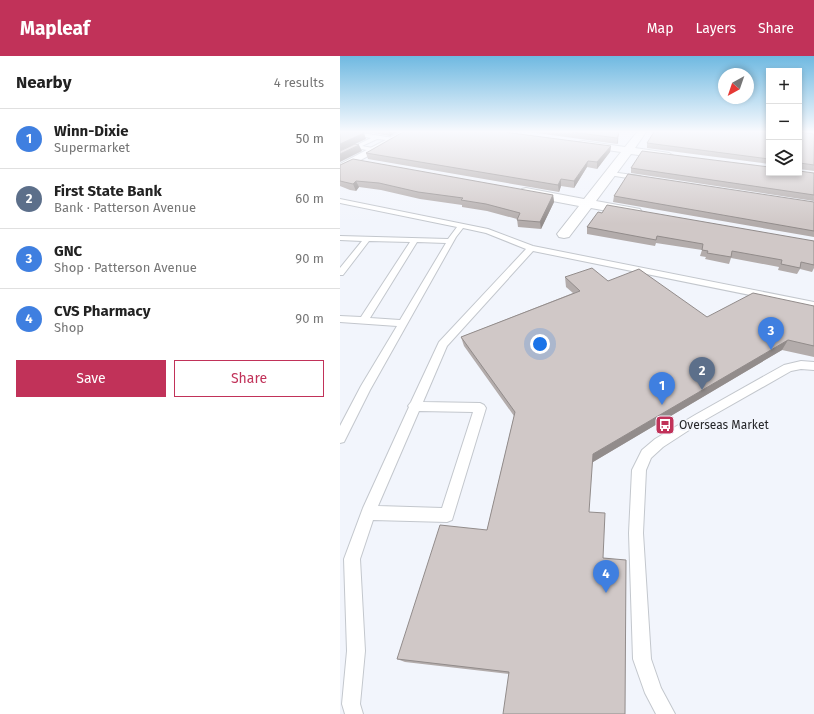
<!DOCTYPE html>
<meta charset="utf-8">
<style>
body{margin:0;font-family:"Fira Sans",sans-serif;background:#f2f2f2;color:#222}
.controls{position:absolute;right:12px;top:12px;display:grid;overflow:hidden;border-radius:0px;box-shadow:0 2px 6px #0003}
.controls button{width:36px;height:36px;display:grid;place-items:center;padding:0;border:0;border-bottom:1px solid #e0e0e0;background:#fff;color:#222;font:20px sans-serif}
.compass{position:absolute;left:378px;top:12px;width:36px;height:36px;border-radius:50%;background:#fff;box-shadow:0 2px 6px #0003;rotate:220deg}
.you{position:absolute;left:200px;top:288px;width:14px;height:14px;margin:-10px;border:3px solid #fff;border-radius:50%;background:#1a73e8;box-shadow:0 0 0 6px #1a73e833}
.badge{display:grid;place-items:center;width:26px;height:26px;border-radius:50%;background:#c13259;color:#fff;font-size:13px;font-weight:700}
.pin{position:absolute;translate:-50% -33px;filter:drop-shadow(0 1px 2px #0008)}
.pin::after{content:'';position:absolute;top:21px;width:14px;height:12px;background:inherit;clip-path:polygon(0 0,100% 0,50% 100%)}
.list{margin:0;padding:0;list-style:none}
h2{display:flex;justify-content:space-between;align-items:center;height:52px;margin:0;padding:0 16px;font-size:17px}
h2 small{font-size:13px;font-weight:400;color:#767676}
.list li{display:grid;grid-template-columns:26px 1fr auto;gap:12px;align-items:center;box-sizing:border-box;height:60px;padding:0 16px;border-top:1px solid #e0e0e0}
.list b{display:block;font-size:15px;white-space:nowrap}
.list p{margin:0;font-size:13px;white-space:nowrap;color:#767676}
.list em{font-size:13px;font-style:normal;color:#767676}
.actions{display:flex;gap:8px;padding:12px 16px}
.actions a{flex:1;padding:9px 0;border:1px solid #c13259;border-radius:0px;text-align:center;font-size:14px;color:#c13259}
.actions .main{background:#c13259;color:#fff}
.icon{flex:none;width:22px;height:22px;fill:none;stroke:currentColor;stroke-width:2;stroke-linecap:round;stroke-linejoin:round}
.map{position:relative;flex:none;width:474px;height:658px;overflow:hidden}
header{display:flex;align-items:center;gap:24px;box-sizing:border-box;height:56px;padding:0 20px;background:#c13259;color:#fff}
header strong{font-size:19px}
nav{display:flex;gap:22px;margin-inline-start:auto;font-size:14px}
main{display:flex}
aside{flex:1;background:#fff}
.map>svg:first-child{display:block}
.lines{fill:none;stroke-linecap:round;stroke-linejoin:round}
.lane-casing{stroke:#c3c7cd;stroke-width:2}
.street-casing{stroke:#c3c7cd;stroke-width:2}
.lane{fill:#fff;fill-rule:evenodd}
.street{fill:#fff;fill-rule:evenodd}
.wall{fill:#b3acab}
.shaded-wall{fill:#928c8b}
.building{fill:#d0c8c7;stroke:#928c8b}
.labels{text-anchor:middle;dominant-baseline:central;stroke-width:3.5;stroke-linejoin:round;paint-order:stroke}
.poi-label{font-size:12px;fill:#26272a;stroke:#f2f5fc;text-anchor:start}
</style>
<header>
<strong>Mapleaf</strong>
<nav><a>Map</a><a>Layers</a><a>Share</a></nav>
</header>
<main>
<aside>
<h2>Nearby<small>4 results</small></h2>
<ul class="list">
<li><span class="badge" style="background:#3f7fe0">1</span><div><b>Winn-Dixie</b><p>Supermarket</p></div><em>50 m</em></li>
<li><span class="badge" style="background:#5c6f8a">2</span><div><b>First State Bank</b><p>Bank · Patterson Avenue</p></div><em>60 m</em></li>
<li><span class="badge" style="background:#3f7fe0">3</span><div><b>GNC</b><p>Shop · Patterson Avenue</p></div><em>90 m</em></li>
<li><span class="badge" style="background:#3f7fe0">4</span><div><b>CVS Pharmacy</b><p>Shop</p></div><em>90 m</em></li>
</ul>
<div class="actions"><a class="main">Save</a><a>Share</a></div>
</aside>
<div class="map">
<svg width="474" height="658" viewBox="0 0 474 658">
<rect width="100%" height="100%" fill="#f2f5fc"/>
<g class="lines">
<!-- lane casing -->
<g class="lane-casing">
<path id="lane" d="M1,76H15L60,83L57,85L37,83L22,90L38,93L39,94L36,96L13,91L31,82Z
M271,116L300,120L303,122L300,124L269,119L268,118Z
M0,143L148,173L193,190L474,246V252L193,195L107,290L83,346L140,347L144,349L146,352L112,464L107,466L33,464L20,503L25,595L20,648L23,658H5L2,648L7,595L4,503L23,452L69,351L68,350L71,346L99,286L186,193L146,177L123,172L116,181L30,334L4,386L0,387V370L21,330L57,270L0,266V260L21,261L70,186L29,185L3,219H0V212L22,185L0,184V180L108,183L117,171L0,147ZM77,186L106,187L60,264L30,262ZM79,355L133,356L102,452L38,450Z
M461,305L474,306V314L461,313L451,315L363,365L323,391L311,402L306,414L303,477L311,603L321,632L335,658H316L305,637L293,603L289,477L292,414L302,394L315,383L355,359L444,309Z"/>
</g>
<!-- street casing -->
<g class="street-casing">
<path id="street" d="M61,76H73L0,115V108Z
M297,76H306L295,92L329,97L334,100L329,103L291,98L256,145L300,153L302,156L300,159L295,160L251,152L229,181L224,182L219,181L217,178L239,150L186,140L182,139L180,136L182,133L186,132L244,143L281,96L239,90L238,88L239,86L243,85L285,91Z"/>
</g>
<!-- lane -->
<use href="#lane" class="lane"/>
<!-- street -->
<use href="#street" class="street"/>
</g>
<!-- wall -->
<path class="wall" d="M27,76H57L50,80Z
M189,76H279L278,87L277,88Z
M429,76V108L307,92V87Z
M459,76L474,78V115L459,113Z
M271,90L270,96L257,113L247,111L234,132L221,130L219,136L28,103L26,97Z
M0,109L213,139L214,146L201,173L178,171L177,163L147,155L122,151V149L80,143L41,134L19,131L16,135L10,134L0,130Z
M291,112L474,117V145L291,117Z
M274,140L474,146V181L273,146Z
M247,171L474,185V212L472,216L460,213L457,218L438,214L439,211L391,202L389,208L365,203L366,201L360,200L362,194L316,187L315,190L247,178Z
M225,221L268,225L367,261L474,250V301L442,294L253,406L169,618L65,606L57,603L147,474L174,360L124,290L121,281L233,237L226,231Z"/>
<!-- shaded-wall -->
<path class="shaded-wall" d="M49,76H57L50,80Z
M24,77L26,83L0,95V88Z
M278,80V87L277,88V82Z
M19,89L22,95L0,106V98Z
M271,90L270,96L257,113V106Z
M248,105L247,111L234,132V125Z
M221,123V130L219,136L218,129Z
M16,125L19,131L16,135L13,128Z
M213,139L214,146L201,173L200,166Z
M448,284L442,294L253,406V398Z"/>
<!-- building -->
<path class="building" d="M0,76H23L24,77L0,88Z
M63,76H164L271,90L257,106L248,105L234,125L221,123L218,129L26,97Z
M232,76H279L278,80L277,82Z
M314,76H429V103L307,87Z
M459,76L474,78V109L460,107V110H459Z
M15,88L19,89L0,98V95Z
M302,95L429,111V117H459V115L474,117V139L291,112Z
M13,103L213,139L200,166L177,164L180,157L146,148L121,144L123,142L78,136L39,127L16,125L13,128L0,125V109Z
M288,118L474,146V175L274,140Z
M267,149L474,185V209L461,206L460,212L441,208L442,204L392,195L391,201L367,197L368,195L362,194L363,188L317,180L316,184L247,171L258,156L262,157Z
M252,212L268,225L299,213L367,261L413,237L474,250V290L448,284L253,398L249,456L265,457L263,502L286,504L285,658H163L169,616L57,603L100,469L147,474L175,356L121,281L240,235L225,221Z"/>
<!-- sky -->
<linearGradient id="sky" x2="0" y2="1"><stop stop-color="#6fb9e1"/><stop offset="0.45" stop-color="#f9fafe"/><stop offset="1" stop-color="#f9fafe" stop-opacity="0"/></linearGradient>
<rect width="474" height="168" fill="url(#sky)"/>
<!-- icons -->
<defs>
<g id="bus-square" transform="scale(1)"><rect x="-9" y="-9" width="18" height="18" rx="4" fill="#c13259" stroke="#f2f5fc"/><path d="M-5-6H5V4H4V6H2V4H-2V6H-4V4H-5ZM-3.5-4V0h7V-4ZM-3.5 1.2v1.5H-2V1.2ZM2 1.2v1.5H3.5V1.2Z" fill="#fff"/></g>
</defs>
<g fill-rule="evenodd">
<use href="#bus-square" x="325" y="369"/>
</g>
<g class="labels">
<!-- poi labels -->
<g class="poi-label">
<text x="339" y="369">Overseas Market</text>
</g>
</g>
</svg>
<div class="controls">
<button>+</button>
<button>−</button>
<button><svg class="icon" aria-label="layers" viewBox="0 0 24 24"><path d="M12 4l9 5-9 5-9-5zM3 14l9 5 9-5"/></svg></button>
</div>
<svg class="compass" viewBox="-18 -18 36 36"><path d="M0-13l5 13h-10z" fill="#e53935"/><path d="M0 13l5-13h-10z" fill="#767676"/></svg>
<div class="you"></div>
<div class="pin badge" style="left:322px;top:349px;background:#3f7fe0">1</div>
<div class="pin badge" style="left:362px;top:334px;background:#5c6f8a">2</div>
<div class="pin badge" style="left:431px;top:294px;background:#3f7fe0">3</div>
<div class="pin badge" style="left:266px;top:537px;background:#3f7fe0">4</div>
</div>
</main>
